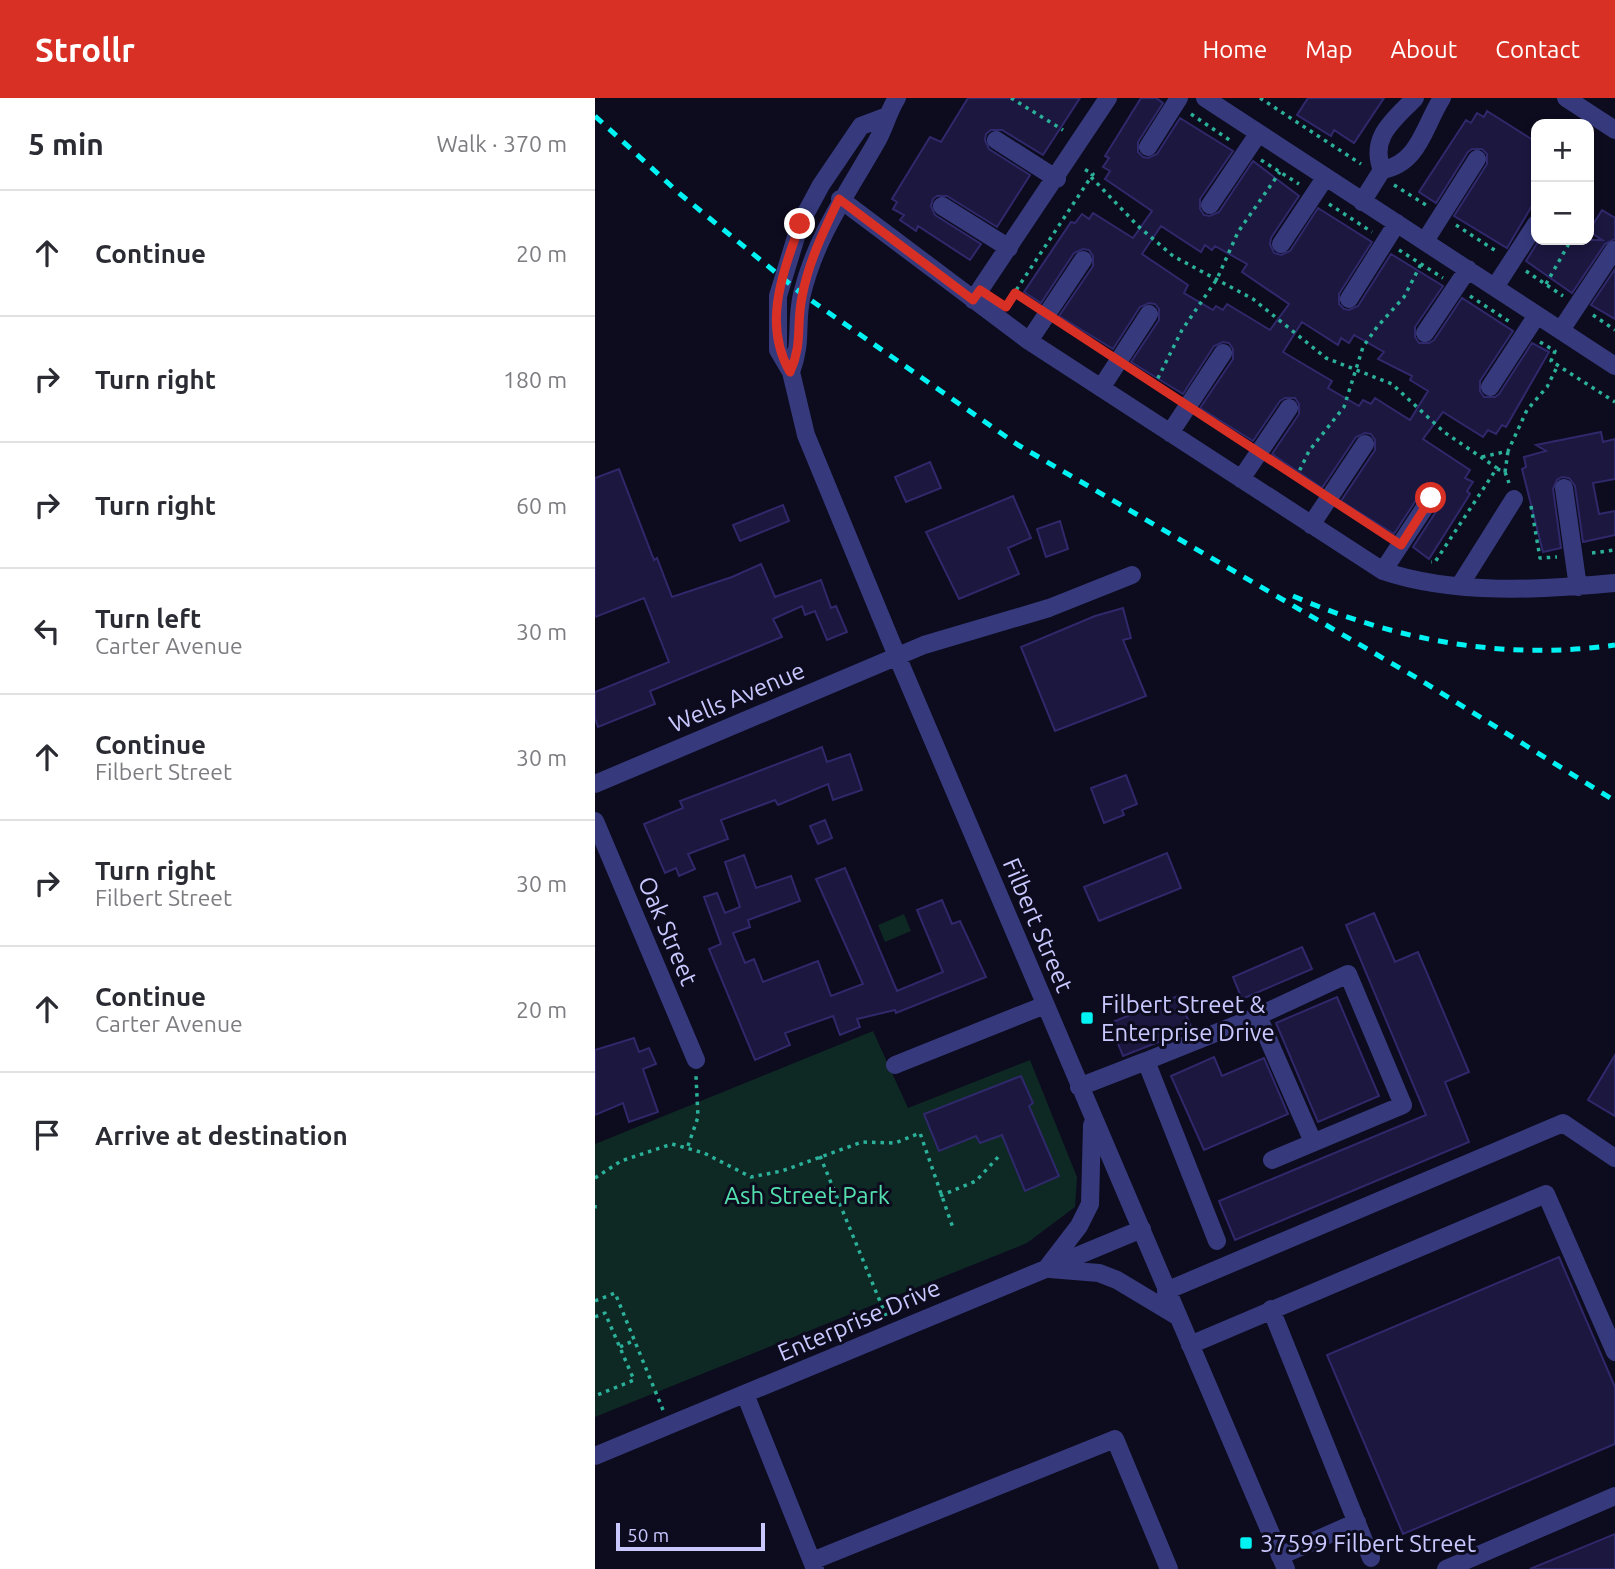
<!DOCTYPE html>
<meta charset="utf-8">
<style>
body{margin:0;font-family:Ubuntu,sans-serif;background:#f7f7f7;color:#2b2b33}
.controls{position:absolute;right:21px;top:21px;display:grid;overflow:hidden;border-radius:14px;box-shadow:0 4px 10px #0003}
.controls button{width:63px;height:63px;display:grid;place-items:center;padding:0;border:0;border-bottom:2px solid #e1e1e2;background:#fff;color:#2b2b33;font:35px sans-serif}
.scale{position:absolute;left:21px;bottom:18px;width:149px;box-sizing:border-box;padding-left:7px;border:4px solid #c9c8ff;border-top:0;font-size:19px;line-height:24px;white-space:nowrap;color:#c9c8ff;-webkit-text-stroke:5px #0d0b1e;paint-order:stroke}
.stop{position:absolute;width:21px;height:21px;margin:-16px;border:5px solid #d93025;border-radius:50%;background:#fff}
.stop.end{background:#d93025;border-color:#fff;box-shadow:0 2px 7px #0008}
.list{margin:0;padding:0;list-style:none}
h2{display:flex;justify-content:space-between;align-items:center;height:91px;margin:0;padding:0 28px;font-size:30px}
h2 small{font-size:23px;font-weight:400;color:#7c7c81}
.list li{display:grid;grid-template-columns:46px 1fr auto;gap:21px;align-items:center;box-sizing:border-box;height:126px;padding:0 28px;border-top:2px solid #e1e1e2}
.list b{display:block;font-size:26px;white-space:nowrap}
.list p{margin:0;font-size:23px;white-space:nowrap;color:#7c7c81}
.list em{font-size:23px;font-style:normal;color:#7c7c81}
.icon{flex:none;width:38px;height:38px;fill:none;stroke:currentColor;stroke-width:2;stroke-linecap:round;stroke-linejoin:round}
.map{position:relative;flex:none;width:1020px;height:1471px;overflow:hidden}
header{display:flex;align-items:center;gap:42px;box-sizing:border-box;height:98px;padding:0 35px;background:#d93025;color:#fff}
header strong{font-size:33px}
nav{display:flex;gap:38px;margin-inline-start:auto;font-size:24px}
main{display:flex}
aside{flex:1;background:#fff}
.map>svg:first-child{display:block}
.green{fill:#0e2824}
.building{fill:#1b173f;stroke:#2f296b;stroke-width:2;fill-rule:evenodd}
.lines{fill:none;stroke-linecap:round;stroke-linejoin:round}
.path{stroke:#2bb09a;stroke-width:3.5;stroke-dasharray:3.5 5;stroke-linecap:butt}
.minor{stroke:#363a7d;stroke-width:18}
.rail{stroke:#00f3f2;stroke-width:5;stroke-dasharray:10 9;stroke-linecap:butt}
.route{stroke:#d93025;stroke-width:9}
.poi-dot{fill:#00f3f2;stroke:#0d0b1e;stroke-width:2.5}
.labels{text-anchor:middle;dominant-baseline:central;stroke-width:6;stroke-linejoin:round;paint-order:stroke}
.street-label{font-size:24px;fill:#c9c8ff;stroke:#0d0b1e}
.poi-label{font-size:24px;fill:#c9c8ff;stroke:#0d0b1e;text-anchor:start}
.park-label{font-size:24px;fill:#53e0ae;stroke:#0d0b1e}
</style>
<header>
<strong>Strollr</strong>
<nav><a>Home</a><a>Map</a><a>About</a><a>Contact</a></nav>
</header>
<main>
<aside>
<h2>5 min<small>Walk · 370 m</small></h2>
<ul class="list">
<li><svg class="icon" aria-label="ahead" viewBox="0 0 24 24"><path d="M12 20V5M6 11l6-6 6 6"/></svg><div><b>Continue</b></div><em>20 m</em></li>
<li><svg class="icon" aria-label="right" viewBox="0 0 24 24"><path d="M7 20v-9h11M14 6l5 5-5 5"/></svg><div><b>Turn right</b></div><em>180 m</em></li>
<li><svg class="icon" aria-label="right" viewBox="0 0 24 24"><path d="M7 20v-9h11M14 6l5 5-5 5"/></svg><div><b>Turn right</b></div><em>60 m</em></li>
<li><svg class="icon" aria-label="left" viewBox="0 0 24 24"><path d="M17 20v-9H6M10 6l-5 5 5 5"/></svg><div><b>Turn left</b><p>Carter Avenue</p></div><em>30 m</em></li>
<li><svg class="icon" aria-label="ahead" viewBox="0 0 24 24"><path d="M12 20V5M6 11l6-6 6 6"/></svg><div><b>Continue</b><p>Filbert Street</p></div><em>30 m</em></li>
<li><svg class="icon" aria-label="right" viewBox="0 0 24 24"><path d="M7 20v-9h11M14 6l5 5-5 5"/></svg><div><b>Turn right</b><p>Filbert Street</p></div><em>30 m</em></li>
<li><svg class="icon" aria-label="ahead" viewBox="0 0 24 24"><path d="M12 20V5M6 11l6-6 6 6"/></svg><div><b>Continue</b><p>Carter Avenue</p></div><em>20 m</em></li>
<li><svg class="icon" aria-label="arrive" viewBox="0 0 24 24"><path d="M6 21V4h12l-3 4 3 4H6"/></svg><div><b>Arrive at destination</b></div></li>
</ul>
</aside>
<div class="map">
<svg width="1020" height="1471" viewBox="0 0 1020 1471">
<rect width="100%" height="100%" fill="#0d0b1e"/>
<!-- green -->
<path class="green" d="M309,816L316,833L290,844L283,827Z
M278,933L313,1010L435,962L482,1079L480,1109L432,1145L0,1319V1046Z"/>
<!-- building -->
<path class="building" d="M373,0H485L448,57L407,32H396L391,36L390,42L394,51L435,77L402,129L352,98H342L338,101L336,108L340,117L386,146L375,162L323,128L321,133L305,122L309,117L298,111L302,104L297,101L335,39L346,44Z
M546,0H561L568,5L543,44V54L548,59L553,60L562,56L585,20L638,53L605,101V111L609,117L615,118L624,114L658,63L704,98L676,140L675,146L679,155L686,157L695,153L723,110L777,144L744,196V206L749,211L754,212L763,208L796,156L848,188L820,229V239L824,245H834L839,242L867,200L918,233L885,283V293L889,299H900L904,296L937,245L954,254L911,329L907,327L901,336L893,332L888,339L848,314L828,341L875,372L870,380L878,384L872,393L875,396L834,461L818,449L846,406V396L843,391L836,389L827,393L799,436L746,403L780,352V342L776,336L770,335L761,339L727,390L677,356L704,316V306L700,300H690L685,303L658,343L605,310L638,261V251L634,245L628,244L619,248L588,296L536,264L564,222V211L560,206L554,205L545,209L518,251L464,218L498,168V158L494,152L488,151L479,155L446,205L429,194L476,124L480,125L487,116L494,121L498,115L538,140L557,113L510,81L515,73L508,69L514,60L510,58ZM566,128L606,154L610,147L617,152L620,148L652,166L647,174L694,206L675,232L632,206L628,212L621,208L618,212L589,195L593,187L547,156ZM707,224L743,247L746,240L754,245L759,237L789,254L783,261L817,278L815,282L833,293L815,322L780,300L776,306L768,302L764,308L733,290L737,283L688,254Z
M713,0H789L759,45L739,32L736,38L702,17Z
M892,13L941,44V101L912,150L859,118L892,66V56L887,51H877L873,54L841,105L824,94L871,22L876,25L882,15L889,19Z
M1007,112L1020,120V141L1010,146L977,195L931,163L944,142H1007L994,133Z
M1020,171V221L996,207Z
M1006,334L1008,344L1020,341V381L998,385L1004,416L1020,413V437L988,444L980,388L974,380L967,379L962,382L958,391L966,450L948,454L927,371L931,369L929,359L951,353L941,347Z
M335,364L346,390L311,404L300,379Z
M24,371L59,462L62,460L77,499L137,479L166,466L180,499L226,482L236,510L241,508L252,534L232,542L220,513L210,517L207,508L178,521L187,539L55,593L60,606L3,629L0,620V594L74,564L49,500L0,519V380Z
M418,398L436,440L413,450L424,476L364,501L331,434Z
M188,407L194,423L145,443L138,427Z
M465,423L473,451L451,459L442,431Z
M528,510L536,540L528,542L551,598L460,633L426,549L500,518Z
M227,649L232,664L255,656L267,692L238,702L233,686L183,707L180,702L126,722L133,741L93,756L100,771L84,778L81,770L70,775L49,726L88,710L85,703Z
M531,677L542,706L527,712L529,717L509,725L496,690Z
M230,722L237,740L223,746L215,728Z
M572,755L586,790L504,823L489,789Z
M149,757L161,790L196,778L205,803L153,822L155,829L138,835L150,865L159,861L168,884L223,863L236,898L268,886L221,781L250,770L302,893L348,874L322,812L347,802L357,826L365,823L391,879L301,915L300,912L262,921L265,929L245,937L238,918L190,935L195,947L160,962L114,851L126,846L109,799L122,795L130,815L145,809L130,764Z
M779,815L800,864L823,854L874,974L850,984L874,1044L640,1142L624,1103L831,1017L751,827Z
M707,849L717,871L647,901L638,879Z
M583,898L597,931L528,958L515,925Z
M742,899L784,998L723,1024L681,925Z
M39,940L44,954L54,950L61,966L48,971L63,1014L34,1024L28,1005L0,1017V952Z
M1020,957V1018L993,1002Z
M619,959L627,978L669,960L693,1016L609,1052L576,978Z
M426,978L438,1005L434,1008L464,1078L430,1093L407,1037L385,1045L381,1038L344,1053L329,1016Z
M964,1159L1020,1289V1346L808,1436L732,1257Z
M1020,1436V1471H935Z"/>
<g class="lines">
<!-- path -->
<path class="path" d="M416,0L468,32
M665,0L766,66
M596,16L636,43
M666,62L704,86
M496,79L543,128L578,158L658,201L731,260L797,286L849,334L902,370L840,464H836
M799,87L831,107
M734,106L777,134
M861,127L901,153
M994,128L995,129
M804,152L848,180
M931,173L968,198
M951,186L976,142
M420,195L438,208
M875,198L915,224
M412,206L498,76L489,71
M998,217L1020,232
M465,226L508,255
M945,244L960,253L956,263L1020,304
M538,274L578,301
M559,288L587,232L622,181L643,134L685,74
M605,318L649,346
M887,359L913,353L932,312L952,289L963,267
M679,365L719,392
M902,371L910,374L913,353
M910,374L914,385
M701,380L714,353L749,309L768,249L782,229L809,199L826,166
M936,408L945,460L962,459
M749,411L790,437
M997,455L1020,452
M93,1048L103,1019L101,978
M225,1058L291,1218
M0,1080L26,1063L77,1046L109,1055L156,1079L187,1073L267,1044L300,1045L325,1035L358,1130
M345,1098L381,1083L404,1058
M0,1107V1111
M0,1203L20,1195L68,1312
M0,1219L10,1215L39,1282L0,1298
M25,1249L40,1242"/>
<!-- minor -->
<path class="minor" d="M610,0L1020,268
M971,0L1020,32
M290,19L266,28L226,87L205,126L183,198V252L196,274L211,337L302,558L691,1471
M401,42L462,81
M553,49L584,0
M787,72C774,39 799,22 820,0
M245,101L434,243L788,473C859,497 947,492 1020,485
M767,104L787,72C824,66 829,28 847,0
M615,107L663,36
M347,108L414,150
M830,143L882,61
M686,146L730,80
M900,189L941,126
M754,201L802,125
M378,202L513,0
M966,232L1019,152
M830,235L873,171
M434,243L488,162
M196,274C208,242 200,226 207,196C221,138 253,94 282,43C290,29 293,14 302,0
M895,289L942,217
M506,290L554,216
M575,335L628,255
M646,381L694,310
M969,390L983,489
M716,427L770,346
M788,473L836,400
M865,487L919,401
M0,686L329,547L454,510L537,477
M0,723L101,962
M663,918L718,1044
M300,967L450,907
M484,989L551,963
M622,1143L551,963L663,918L753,876L808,1007L677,1062
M451,1171L484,1128L495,1106L497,1027
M455,1171L504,1175L522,1182L582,1218
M571,1193L968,1025L1020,1060
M676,1211L776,1460
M595,1247L951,1096L1020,1254
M150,1296L220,1471
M0,1358L547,1131
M685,1458L762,1424
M217,1463L520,1341L574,1471
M851,1471L1020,1398"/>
<!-- rail -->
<path class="rail" d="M0,18L85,96L207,196L423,347L827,583L1020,703
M698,498C800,542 909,563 1020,547"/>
</g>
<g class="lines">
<!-- route -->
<path class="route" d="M205,126C188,175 167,226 195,274C208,245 201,228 207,199C213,165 229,132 244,101L378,202L385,192L411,209L420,195L806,447L836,400"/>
</g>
<!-- markers -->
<g class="poi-dot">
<rect x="485" y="913" width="14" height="14" rx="3.5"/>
<rect x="644" y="1438" width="14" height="14" rx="3.5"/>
</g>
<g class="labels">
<!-- street labels -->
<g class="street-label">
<text transform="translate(142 599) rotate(-23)">Wells Avenue</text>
<text transform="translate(443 827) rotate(67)">Filbert Street</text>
<text transform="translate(73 833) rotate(67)">Oak Street</text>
<text transform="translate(264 1222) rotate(-23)">Enterprise Drive</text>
</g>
<!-- poi labels -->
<g class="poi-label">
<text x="506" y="906">Filbert Street &amp;<tspan x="506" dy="28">Enterprise Drive</tspan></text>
<text x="665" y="1445">37599 Filbert Street</text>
</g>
<!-- park labels -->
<g class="park-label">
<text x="212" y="1097">Ash Street Park</text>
</g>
</g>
</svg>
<div class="controls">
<button>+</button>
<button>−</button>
</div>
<div class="scale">50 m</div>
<div class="stop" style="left:836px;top:400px"></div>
<div class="stop end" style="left:205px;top:126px"></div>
</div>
</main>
